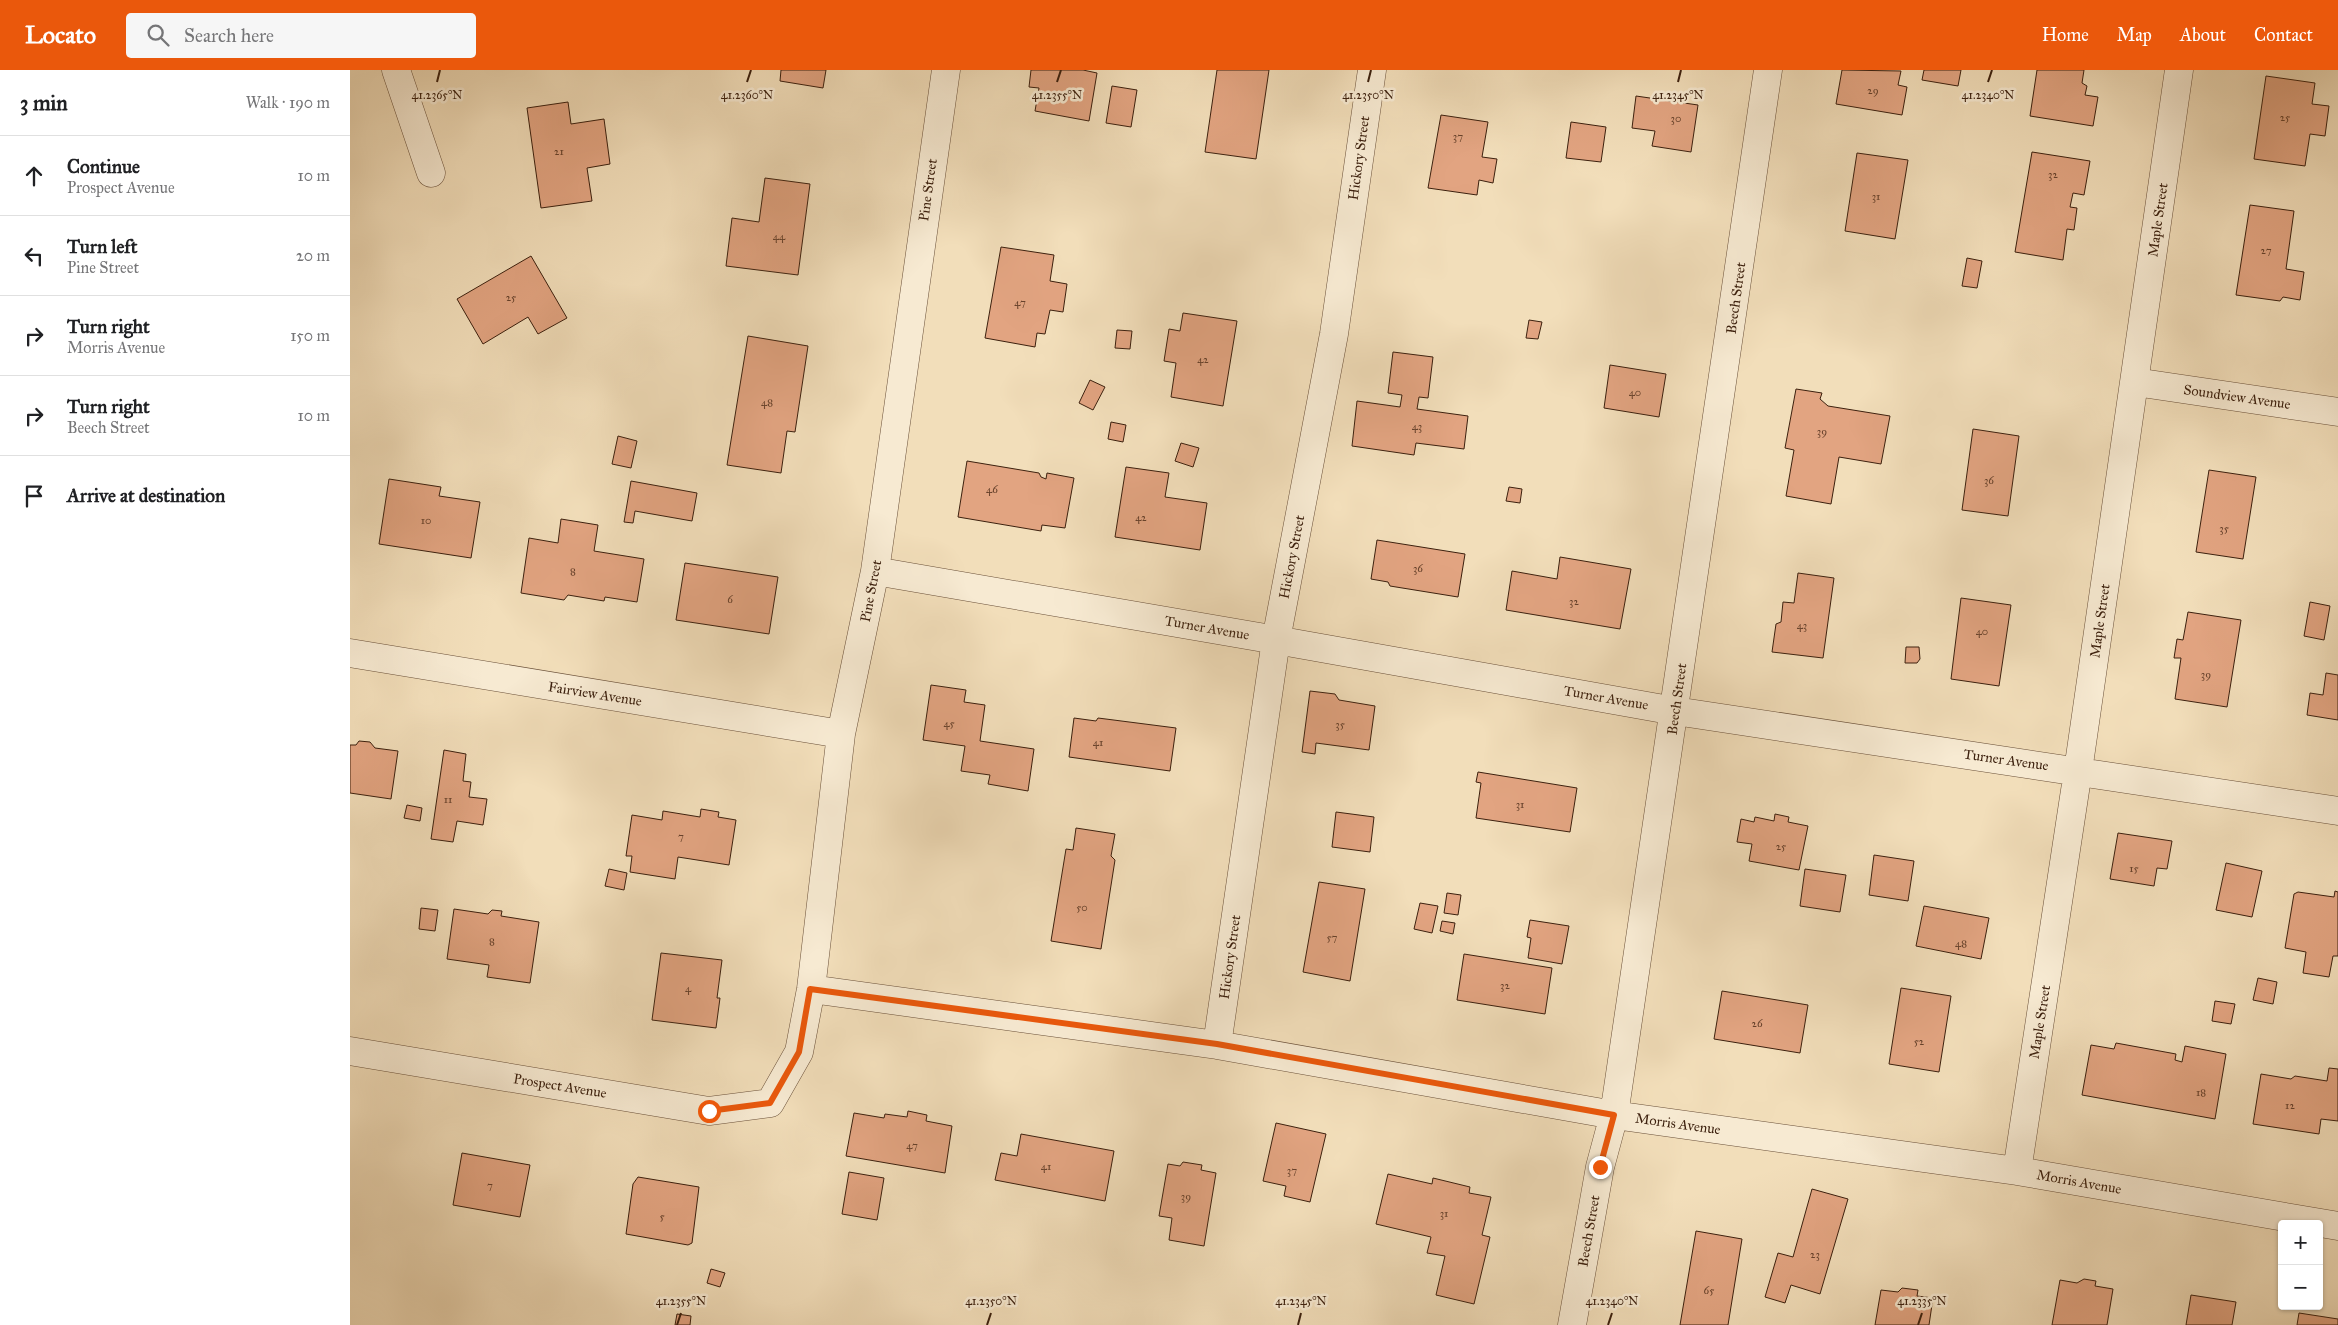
<!DOCTYPE html>
<meta charset="utf-8">
<style>
body{margin:0;font-family:"IM FELL Great Primer",serif;background:#f6f6f6;color:#202124}
.controls{position:absolute;right:15px;bottom:15px;display:grid;overflow:hidden;border-radius:5px;box-shadow:0 1px 4px #0004}
.controls button{width:45px;height:45px;display:grid;place-items:center;padding:0;border:0;border-bottom:1px solid #e0e0e0;background:#fff;color:#202124;font:25px sans-serif}
.stop{position:absolute;width:15px;height:15px;margin:-11px;border:4px solid #ea580c;border-radius:50%;background:#fff}
.stop.end{background:#ea580c;border-color:#fff;box-shadow:0 1px 5px #0008}
.list{margin:0;padding:0;list-style:none}
h2{display:flex;justify-content:space-between;align-items:center;height:65px;margin:0;padding:0 20px;font-size:21px}
h2 small{font-size:16px;font-weight:400;color:#757577}
.list li{display:grid;grid-template-columns:32px 1fr auto;gap:15px;align-items:center;box-sizing:border-box;height:80px;padding:0 20px;border-top:1px solid #e0e0e0}
.list b{display:block;font-size:19px;white-space:nowrap}
.list p{margin:0;font-size:16px;white-space:nowrap;color:#757577}
.list em{font-size:16px;font-style:normal;color:#757577}
.icon{flex:none;width:28px;height:28px;fill:none;stroke:currentColor;stroke-width:2;stroke-linecap:round;stroke-linejoin:round}
.map{position:relative;flex:none;width:1988px;height:1255px;overflow:hidden}
header{display:flex;align-items:center;gap:30px;box-sizing:border-box;height:70px;padding:0 25px;background:#ea580c;color:#fff}
header strong{font-size:24px}
nav{display:flex;gap:28px;margin-inline-start:auto;font-size:18px}
.search{width:350px;height:45px;background:#f6f6f6;display:flex;align-items:center;gap:12px;box-sizing:border-box;padding:0 18px;border-radius:5px;color:#757577;font-size:19px}
main{display:flex}
aside{flex:1;background:#fff}
.map>svg:first-child{display:block}
.building{fill:#e2a481;stroke:#3c200e}
.lines{fill:none;stroke-linecap:round;stroke-linejoin:round}
.minor-casing{stroke:#6a5039;stroke-width:29}
.minor{stroke:#f7ead2;stroke-width:28}
.route{stroke:#ea580c;stroke-width:6}
.ticks{fill:none;stroke:#3c200e;stroke-width:2}
.labels{text-anchor:middle;dominant-baseline:central;stroke-width:5;stroke-linejoin:round;paint-order:stroke}
.number-label{font-size:11px;fill:#66412b}
.street-label{font-size:14px;fill:#3c200e;stroke:#f7ead2}
.ticks-label{font-size:12px;text-anchor:middle;fill:#3c200e;stroke:#f7ead2;stroke-width:5;stroke-linejoin:round;paint-order:stroke}
</style>
<header>
<strong>Locato</strong>
<div class="search"><svg class="icon" aria-label="search" viewBox="0 0 24 24"><circle cx="10" cy="10" r="6"/><path d="M15 15l6 6"/></svg>Search here</div>
<nav><a>Home</a><a>Map</a><a>About</a><a>Contact</a></nav>
</header>
<main>
<aside>
<h2>3 min<small>Walk · 190 m</small></h2>
<ul class="list">
<li><svg class="icon" aria-label="ahead" viewBox="0 0 24 24"><path d="M12 20V5M6 11l6-6 6 6"/></svg><div><b>Continue</b><p>Prospect Avenue</p></div><em>10 m</em></li>
<li><svg class="icon" aria-label="left" viewBox="0 0 24 24"><path d="M17 20v-9H6M10 6l-5 5 5 5"/></svg><div><b>Turn left</b><p>Pine Street</p></div><em>20 m</em></li>
<li><svg class="icon" aria-label="right" viewBox="0 0 24 24"><path d="M7 20v-9h11M14 6l5 5-5 5"/></svg><div><b>Turn right</b><p>Morris Avenue</p></div><em>150 m</em></li>
<li><svg class="icon" aria-label="right" viewBox="0 0 24 24"><path d="M7 20v-9h11M14 6l5 5-5 5"/></svg><div><b>Turn right</b><p>Beech Street</p></div><em>10 m</em></li>
<li><svg class="icon" aria-label="arrive" viewBox="0 0 24 24"><path d="M6 21V4h12l-3 4 3 4H6"/></svg><div><b>Arrive at destination</b></div></li>
</ul>
</aside>
<div class="map">
<svg width="1988" height="1255" viewBox="0 0 1988 1255">
<rect width="100%" height="100%" fill="#f2deba"/>
<filter id="stains"><feTurbulence type="fractalNoise" baseFrequency=".004" numOctaves="4"/><feColorMatrix values="0 0 0 0 .2 0 0 0 0 .09 0 0 0 0 .02 0 0 0 .5 -.17"/></filter>
<radialGradient id="worn" r=".72"><stop offset=".6" stop-color="#630" stop-opacity="0"/><stop offset="1" stop-color="#630" stop-opacity=".3"/></radialGradient>
<!-- building -->
<path class="building" d="M431,0H476L473,18L430,11Z
M681,0H733L747,3L739,51L685,41L689,18L679,17Z
M867,0H919L906,89L855,82Z
M1492,0L1551,1L1548,15L1557,17L1552,45L1486,34Z
M1574,0H1611L1608,16L1572,10Z
M1687,0H1734L1732,13L1737,16L1735,25L1748,27L1743,56L1680,46Z
M1916,6L1965,13L1962,34L1979,36L1975,66L1960,64L1955,96L1904,89Z
M762,16L787,20L781,57L756,53Z
M1286,26L1348,35L1341,82L1302,76L1305,61L1282,58Z
M218,32L221,54L254,49L260,94L237,98L242,131L191,138L177,38Z
M1091,45L1138,52L1132,87L1147,89L1143,113L1129,110L1127,125L1078,118Z
M1221,52L1256,57L1251,92L1216,88Z
M1682,82L1740,91L1734,125L1723,123L1720,137L1727,138L1724,160L1717,159L1713,190L1665,182Z
M1507,83L1558,90L1545,169L1495,161Z
M415,108L460,114L448,205L376,196L382,148L409,152Z
M1900,135L1944,141L1936,199L1954,202L1950,230L1933,227L1930,231L1886,225Z
M651,177L704,185L700,211L717,214L713,242L700,240L695,264L687,263L685,277L635,268Z
M181,186L217,248L188,264L178,247L133,274L107,229Z
M1617,188L1632,191L1627,218L1612,216Z
M833,243L887,251L873,336L821,327L826,293L814,291L819,259L830,261Z
M1179,250L1192,252L1188,269L1176,268Z
M767,260L782,261L780,279L765,278Z
M398,266L458,276L445,362L437,361L431,403L377,395Z
M1043,282L1083,287L1078,328L1069,327L1067,339L1118,346L1114,379L1066,373L1064,385L1002,376L1007,331L1050,337L1052,325L1038,323Z
M1260,295L1316,304L1309,347L1254,338Z
M740,310L755,317L743,340L729,333Z
M1446,319L1472,323L1470,329L1478,336L1540,346L1531,394L1489,387L1481,434L1436,426L1444,380L1435,378Z
M761,352L776,355L773,372L758,369Z
M1623,359L1669,366L1658,446L1612,440Z
M268,366L287,371L281,398L262,394Z
M831,373L849,378L843,397L825,391Z
M617,391L689,403L691,407L696,409L697,403L724,408L715,458L692,455L691,461L608,447Z
M776,397L819,403L815,427L857,433L850,480L765,467Z
M1859,400L1906,407L1893,489L1846,482Z
M39,409L91,417L89,426L130,432L121,488L29,474Z
M281,411L347,423L342,451L285,441L283,453L274,452Z
M1159,417L1172,419L1170,433L1156,431Z
M211,449L248,455L244,481L294,489L287,532L255,527L254,531L218,525L214,530L171,523L179,468L208,473Z
M1027,470L1115,484L1108,527L1040,516L1038,512L1021,509Z
M1210,487L1281,499L1270,559L1156,540L1162,501L1207,509Z
M335,493L428,507L419,564L326,550Z
M1448,503L1484,508L1473,588L1422,582L1426,554L1431,552L1433,532L1444,533Z
M1611,528L1661,535L1649,616L1601,609Z
M1960,532L1980,536L1974,570L1954,566Z
M1838,542L1891,550L1877,637L1825,629L1831,588H1824L1827,569L1833,570Z
M1556,577H1569L1570,589L1567,593H1555Z
M1976,603L1988,605V650L1957,645L1960,623L1973,625Z
M581,615L616,620L614,632L635,635L630,671L684,679L678,721L638,714L640,705L611,701L615,676L573,670Z
M960,621L985,624L989,630L1025,636L1019,680L966,673L965,684L952,682Z
M724,648L746,651L748,648L826,658L820,701L719,687Z
M9,671L20,672L25,678L48,681L41,729L0,723V675H6Z
M94,680L116,684L113,711L121,712L119,727L137,729L133,755L107,751L103,772L81,769Z
M1128,702L1227,718L1220,762L1126,748L1131,713L1126,712Z
M57,735L72,738L70,751L54,748Z
M351,739L369,742L368,747L386,750L379,795L328,787L325,809L280,802L282,786H276L282,745L312,750L313,741L350,747Z
M986,742L1024,747L1020,782L982,777Z
M1425,744L1439,747L1438,752L1458,756L1449,800L1399,791L1402,774L1387,772L1391,749L1404,752L1405,747L1424,751Z
M726,758L765,764L761,786L765,790L751,879L701,871L716,779L723,780Z
M1768,763L1822,771L1817,799L1807,798L1804,816L1760,809Z
M1524,785L1564,791L1558,831L1519,825Z
M1876,793L1912,801L1902,847L1866,840Z
M259,799L277,803L274,820L255,816Z
M1455,799L1496,805L1490,842L1450,836Z
M969,812L1015,819L1000,911L953,902Z
M1985,821L1988,822V886H1983L1979,907L1953,903L1956,882L1935,878L1944,824L1948,822L1984,827Z
M1097,823L1111,825L1108,845L1094,843Z
M1070,833L1088,836L1082,863L1064,859Z
M1574,836L1639,848L1631,889L1566,876Z
M71,838L88,840L85,861L69,859Z
M104,839L138,844L142,840L152,841L151,846L189,852L180,913L137,907L139,895L97,889Z
M1180,850L1219,856L1212,894L1178,888L1181,868L1177,867Z
M1092,851L1105,853L1103,864L1090,861Z
M311,883L372,890L367,928H370L366,958L302,950Z
M1114,884L1202,898L1195,944L1107,930Z
M1908,908L1927,912L1923,934L1903,930Z
M1551,918L1601,926L1589,1002L1539,994Z
M1372,921L1458,935L1450,983L1364,969Z
M1865,931L1885,934L1881,954L1862,951Z
M1766,973L1826,984L1825,990L1832,992L1835,976L1876,984L1865,1049L1732,1025L1741,975L1764,979Z
M1979,998L1988,999V1051L1971,1049L1969,1064L1903,1054L1911,1004L1941,1009L1945,1006L1977,1011Z
M558,1041L577,1045L576,1051L602,1056L595,1103L496,1086L504,1043L534,1048L535,1044L557,1047Z
M926,1053L976,1064L960,1132L934,1126L936,1116L913,1111Z
M671,1064L764,1081L755,1131L645,1110L651,1083L667,1086Z
M112,1083L180,1095L170,1147L103,1135Z
M833,1092L852,1095L851,1100L866,1103L854,1176L819,1170L822,1148L809,1146L818,1094L830,1096Z
M499,1102L534,1108L527,1150L492,1144Z
M1038,1104L1082,1114L1083,1108L1120,1117L1119,1123L1141,1127L1132,1165L1140,1167L1124,1234L1086,1225L1095,1186L1077,1183L1081,1167L1026,1154Z
M288,1107L349,1117L342,1173L338,1175L276,1164L283,1114Z
M1462,1119L1498,1129L1470,1224L1441,1215L1435,1233L1415,1227L1428,1183L1443,1187Z
M1346,1161L1392,1169L1378,1255H1330Z
M361,1199L375,1203L370,1217L357,1213Z
M1734,1209L1746,1211L1745,1216L1763,1219L1757,1255H1702L1710,1210L1727,1213Z
M1552,1218L1568,1220L1567,1226L1583,1228L1579,1255H1525L1531,1220L1548,1222Z
M1841,1225L1886,1232L1882,1255H1836Z
M1949,1243L1988,1249V1255H1947Z
M327,1244L341,1246L340,1255H325Z"/>
<g class="lines">
<!-- minor casing -->
<g class="minor-casing">
<path id="minor" d="M46,0L81,103
M1785,312L1988,342
M525,501L926,570L1325,641L1988,741
M0,583L491,664
M461,919L867,975L1264,1045L1667,1101L1988,1156
M867,975L926,570L984,264L1022,0
M0,981L359,1041L420,1033L449,982L461,919L491,664L525,501L596,0
M1667,1101L1728,701L1829,0
M1222,1255L1250,1097L1264,1045L1418,0"/>
</g>
<!-- minor -->
<use href="#minor" class="minor"/>
</g>
<g class="lines">
<!-- route -->
<path class="route" d="M359,1041L420,1033L449,982L460,919L867,974L1264,1045L1250,1097"/>
</g>
<!-- ticks -->
<path class="ticks" d="M87,12L90,0M397,12L401,0M707,12L711,0M1018,12L1021,0M1328,12L1331,0M1638,12L1642,0M327,1255L331,1243M637,1255L641,1243M948,1255L951,1243M1258,1255L1262,1243M1568,1255L1572,1243"/>
<g class="labels">
<!-- number labels -->
<g class="number-label">
<text x="1523" y="20">29</text>
<text x="1935" y="47">25</text>
<text x="1326" y="48">30</text>
<text x="1108" y="66">37</text>
<text x="209" y="81">21</text>
<text x="1703" y="104">32</text>
<text x="1526" y="126">31</text>
<text x="429" y="166">44</text>
<text x="1916" y="180">27</text>
<text x="161" y="227">25</text>
<text x="670" y="232">47</text>
<text x="853" y="289">42</text>
<text x="1285" y="322">40</text>
<text x="417" y="332">48</text>
<text x="1067" y="356">43</text>
<text x="1472" y="361">39</text>
<text x="1639" y="410">36</text>
<text x="642" y="419">46</text>
<text x="791" y="447">42</text>
<text x="76" y="450">10</text>
<text x="1874" y="458">35</text>
<text x="1068" y="498">36</text>
<text x="223" y="501">8</text>
<text x="380" y="529">6</text>
<text x="1224" y="531">32</text>
<text x="1452" y="555">43</text>
<text x="1632" y="561">40</text>
<text x="1856" y="604">39</text>
<text x="599" y="653">45</text>
<text x="990" y="654">35</text>
<text x="748" y="672">41</text>
<text x="98" y="729">11</text>
<text x="1170" y="734">31</text>
<text x="331" y="766">7</text>
<text x="1431" y="776">25</text>
<text x="1784" y="798">15</text>
<text x="732" y="837">50</text>
<text x="982" y="867">57</text>
<text x="142" y="871">8</text>
<text x="1611" y="873">48</text>
<text x="1155" y="915">32</text>
<text x="338" y="918">4</text>
<text x="1407" y="953">26</text>
<text x="1569" y="971">52</text>
<text x="1851" y="1022">18</text>
<text x="1940" y="1035">12</text>
<text x="562" y="1075">47</text>
<text x="696" y="1096">41</text>
<text x="942" y="1100">37</text>
<text x="140" y="1115">7</text>
<text x="836" y="1126">39</text>
<text x="1094" y="1143">31</text>
<text x="312" y="1146">5</text>
<text x="1465" y="1184">23</text>
<text x="1359" y="1220">65</text>
</g>
<!-- street labels -->
<g class="street-label">
<text transform="translate(1009 88) rotate(-82)">Hickory Street</text>
<text transform="translate(578 120) rotate(-82)">Pine Street</text>
<text transform="translate(1808 150) rotate(-82)">Maple Street</text>
<text transform="translate(1386 228) rotate(-82)">Beech Street</text>
<text transform="translate(1887 327) rotate(8)">Soundview Avenue</text>
<text transform="translate(942 487) rotate(-79)">Hickory Street</text>
<text transform="translate(521 521) rotate(-79)">Pine Street</text>
<text transform="translate(1750 551) rotate(-82)">Maple Street</text>
<text transform="translate(857 558) rotate(10)">Turner Avenue</text>
<text transform="translate(245 624) rotate(9)">Fairview Avenue</text>
<text transform="translate(1256 628) rotate(10)">Turner Avenue</text>
<text transform="translate(1327 629) rotate(-82)">Beech Street</text>
<text transform="translate(1656 690) rotate(8)">Turner Avenue</text>
<text transform="translate(880 887) rotate(-82)">Hickory Street</text>
<text transform="translate(1690 952) rotate(-81)">Maple Street</text>
<text transform="translate(210 1016) rotate(9)">Prospect Avenue</text>
<text transform="translate(1328 1054) rotate(8)">Morris Avenue</text>
<text transform="translate(1729 1112) rotate(10)">Morris Avenue</text>
<text transform="translate(1239 1161) rotate(-80)">Beech Street</text>
</g>
</g>
<g class="ticks-label">
<text x="87" y="29">41.2365°N</text>
<text x="397" y="29">41.2360°N</text>
<text x="707" y="29">41.2355°N</text>
<text x="1018" y="29">41.2350°N</text>
<text x="1328" y="29">41.2345°N</text>
<text x="1638" y="29">41.2340°N</text>
<text x="331" y="1235">41.2355°N</text>
<text x="641" y="1235">41.2350°N</text>
<text x="951" y="1235">41.2345°N</text>
<text x="1262" y="1235">41.2340°N</text>
<text x="1572" y="1235">41.2335°N</text>
</g>
<rect width="100%" height="100%" filter="url(#stains)"/>
<rect width="100%" height="100%" fill="url(#worn)"/>
</svg>
<div class="controls">
<button>+</button>
<button>−</button>
</div>
<div class="stop" style="left:359px;top:1041px"></div>
<div class="stop end" style="left:1250px;top:1097px"></div>
</div>
</main>
